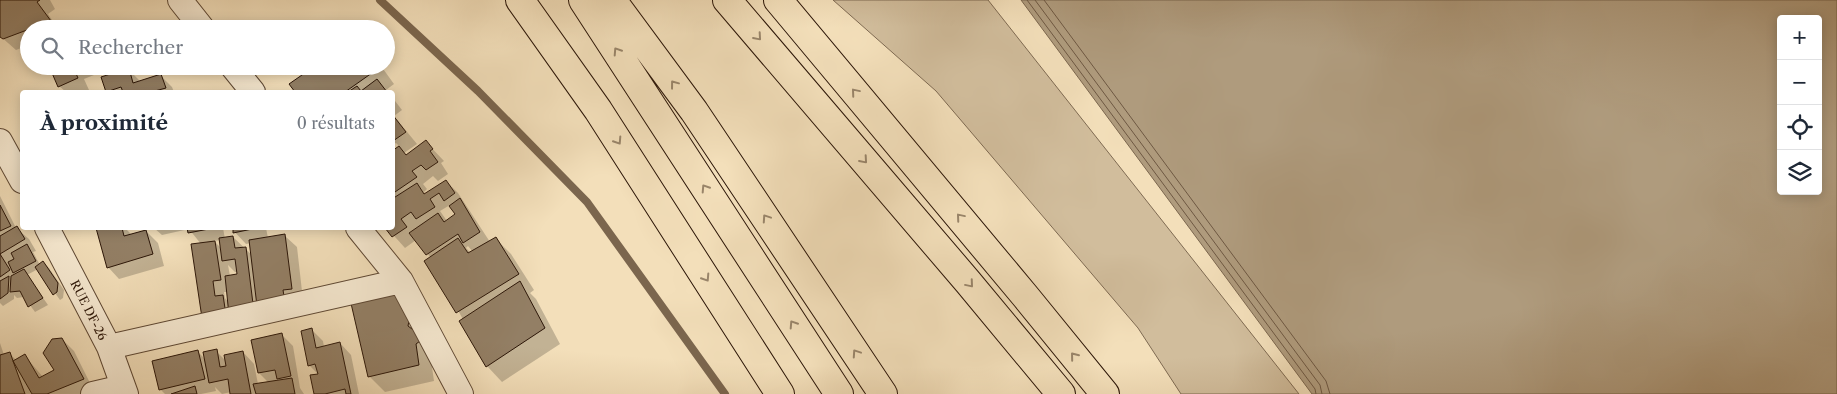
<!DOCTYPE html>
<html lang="fr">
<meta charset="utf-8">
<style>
body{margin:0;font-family:"Libre Caslon Text",serif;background:#f6f6f7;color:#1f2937}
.controls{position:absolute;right:15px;top:15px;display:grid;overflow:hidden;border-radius:5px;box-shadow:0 2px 12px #0003}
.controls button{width:45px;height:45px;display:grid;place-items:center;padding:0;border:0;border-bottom:1px solid #e0e1e3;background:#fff;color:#1f2937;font:25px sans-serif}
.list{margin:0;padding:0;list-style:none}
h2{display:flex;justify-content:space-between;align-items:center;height:65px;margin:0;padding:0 20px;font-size:21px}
h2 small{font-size:16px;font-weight:400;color:#747a83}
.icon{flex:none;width:28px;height:28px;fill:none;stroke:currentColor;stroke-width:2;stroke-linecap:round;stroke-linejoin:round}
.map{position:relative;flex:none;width:1837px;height:394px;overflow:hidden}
.search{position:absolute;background:#fff;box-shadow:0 2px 12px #0003;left:20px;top:20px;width:375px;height:55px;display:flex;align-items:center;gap:12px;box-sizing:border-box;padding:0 18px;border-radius:28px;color:#747a83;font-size:19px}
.panel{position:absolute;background:#fff;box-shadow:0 2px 12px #0003;left:20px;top:90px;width:375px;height:140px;border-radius:5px}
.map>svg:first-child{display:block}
.green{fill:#d1bd9c;stroke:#7e6a52}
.water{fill:#af9b7d;stroke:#7b664e;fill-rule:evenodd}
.shadow{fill:#0003;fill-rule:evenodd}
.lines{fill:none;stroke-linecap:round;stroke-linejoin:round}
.shore{stroke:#6e5842;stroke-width:1}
.stream{stroke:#7b664e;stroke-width:8}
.building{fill:#937f65;stroke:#2c1608}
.minor-casing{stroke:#5e4834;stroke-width:26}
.trunk-casing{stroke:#2c1608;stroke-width:30}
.motorway-casing{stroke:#2c1608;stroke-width:30}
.minor{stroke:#f7ead2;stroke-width:24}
.trunk{stroke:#f3dfba;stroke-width:28}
.motorway{stroke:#f3dfba;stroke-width:28}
.oneway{stroke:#99856a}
.labels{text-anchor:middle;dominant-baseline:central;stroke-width:4;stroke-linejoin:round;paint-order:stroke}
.street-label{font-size:12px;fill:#2c1608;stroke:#f7ead2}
</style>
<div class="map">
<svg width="1837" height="394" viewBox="0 0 1837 394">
<rect width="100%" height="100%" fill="#f3dfba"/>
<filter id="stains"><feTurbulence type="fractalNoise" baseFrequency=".004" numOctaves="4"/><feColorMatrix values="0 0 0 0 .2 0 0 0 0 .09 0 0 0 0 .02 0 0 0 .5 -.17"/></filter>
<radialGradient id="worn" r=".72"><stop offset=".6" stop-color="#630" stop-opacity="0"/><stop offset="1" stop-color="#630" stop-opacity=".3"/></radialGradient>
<!-- green -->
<path class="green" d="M833,0H988L1299,394H1181L1138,328L936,91Z"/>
<!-- water -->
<path class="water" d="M1021,0H1837V394H1312ZM1781,19H1818V191H1781Z"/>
<!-- shadow -->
<path class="shadow" d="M0,0H50L55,9L48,14L58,29H29V45L16,50L0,36Z
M51,66H103L104,71L84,79L89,90L82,92H66L59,86Z
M321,66H381L394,84L386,90L389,92H296L291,85Z
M128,69L141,82L160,75L172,87L174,92H108L107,91Z
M392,97L402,110L394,116L417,144L404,153L407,156L426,142L444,161L441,163L448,174L438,181L433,176L423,184L427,189L424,192L426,194L446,181L458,193L490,242L496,239L511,254L534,290L530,293L536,299L560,344L502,382L487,366L431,258L416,240L405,248L387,228H392V152L400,147L396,143L392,145ZM450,205L457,214L447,221L440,211ZM468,246L473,252L471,253L466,248Z
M0,196L16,228L29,239L36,251L33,252L40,265L43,262L49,268L64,290L63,298L60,300L38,269L27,275L48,305L35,312L24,297L17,298L14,295V299L3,306L0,303Z
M100,228H130L126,229L132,235L146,231L158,243L164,266L119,279L108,267L97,229Z
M154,228H223L225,239L233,237L252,255L251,243L246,244L231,228H266L268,238L285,236L297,247L303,300L215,329L201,244L189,229L162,235ZM221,240L222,249L214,241ZM228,265L235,272H238V275L230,276ZM224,292H228L229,303L225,298Z
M397,291L431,360L434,381L385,392L369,376Z
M312,330L323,341L324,347L340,343L351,355L359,394H315L319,375L309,365Z
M282,335L293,346L300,388L304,394H232L231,392L222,394L215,387L216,391L201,394H165L160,389L198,352L206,360L216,351L226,361L243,352L254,364L258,384L269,383L259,373Z
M62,339L74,351L94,391L86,394H0V343L4,355L9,353L17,361L25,356L43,377L56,370Z"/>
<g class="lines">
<!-- shore -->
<path class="shore" d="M1027,0L1315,389L1316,394
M1035,0L1320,385L1322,394
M1044,0L1326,381L1330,394"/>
<!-- stream -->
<path class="stream" d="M380,0L478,91L587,202L725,394"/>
</g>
<!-- building -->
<path class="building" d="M0,0H40L37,2L51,21L3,39L0,37Z
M49,66H76L73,67L78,78L58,87Z
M319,66H378L379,68L345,92H295L289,84L312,68L313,70Z
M129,68L133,83L161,74L166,88L151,92H123L121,87L106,92L101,77Z
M377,79L387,92H348L357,86L361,91Z
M392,114L406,132L393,141H392Z
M426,140L433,149L430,151L438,162L426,170L421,165L412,171L417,177L392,194V151L399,146L406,155Z
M446,180L455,193L444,201L439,193L430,199L435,207L416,219L411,212L401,219L407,227L392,237L385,228H392V199L417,183L424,194Z
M460,198L480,232L463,243L458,234L426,255L409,233L438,213L444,222L455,214L449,206Z
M0,205L11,226L0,231Z
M17,226L25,239L0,254L10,270L0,277V236Z
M96,228H122L124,236L146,230L153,254L107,268Z
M187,228H214L188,233Z
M233,228H257L233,233Z
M285,234L292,289L283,290L285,302L257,306L249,240Z
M233,236L235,248L246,247L254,312L229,315L225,276L237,274L235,259L222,261L219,238Z
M496,237L519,274L456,313L424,261L458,238L468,253Z
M215,241L221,280L213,281L215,296L223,295L226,315L202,318L191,244Z
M27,244L36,261L13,273L8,262L14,259L11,253Z
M43,261L58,283L57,292L53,295L35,267Z
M24,269L43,298L28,307L20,291L10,292L11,276Z
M9,276L8,293L0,299V281Z
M520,281L545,328L486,367L459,321Z
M397,291L411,309L408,326L424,338L416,344L419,365L368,377L350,299Z
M312,328L316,348L340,342L351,394H346L345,389L325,394H314L310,375L318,374L315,364L308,366L301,331Z
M282,333L291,376L277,379L275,370L258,373L251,340Z
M62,338L84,379L47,394H32L13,361L25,354L39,378L54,370L43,353L52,339Z
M217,349L220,367L226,366L224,355L243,351L251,394H230L228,379L209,383L203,352Z
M198,350L205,379L159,390L152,361Z
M10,352L13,361L25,394H0V355Z
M292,378L295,394H256L253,384Z
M195,386L197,394H171Z"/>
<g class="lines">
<!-- minor casing -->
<g class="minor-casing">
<path id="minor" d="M180,0L203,29
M232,66L253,92
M0,141L22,181
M47,228L109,347L126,394
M358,228L401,281L461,394
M109,347L401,281
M93,394L123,387"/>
</g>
<!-- trunk casing -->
<g class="trunk-casing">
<path id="trunk" d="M727,0L968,282L1061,394
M778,0L1026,297L1105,394"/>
</g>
<!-- motorway casing -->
<g class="motorway-casing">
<path id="motorway" d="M520,0L598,110L780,394
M583,0L839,394
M612,0L694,111L883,394"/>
</g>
<!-- minor -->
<use href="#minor" class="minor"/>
<!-- trunk -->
<use href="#trunk" class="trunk"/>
<!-- motorway -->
<use href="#motorway" class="motorway"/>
</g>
<!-- one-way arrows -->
<defs><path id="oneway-chevron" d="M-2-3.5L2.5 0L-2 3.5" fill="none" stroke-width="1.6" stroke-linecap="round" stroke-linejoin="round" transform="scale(1.25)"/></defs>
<g class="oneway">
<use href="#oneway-chevron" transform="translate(758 37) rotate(49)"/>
<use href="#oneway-chevron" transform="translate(617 51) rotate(-123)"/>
<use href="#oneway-chevron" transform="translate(674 84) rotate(-127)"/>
<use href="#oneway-chevron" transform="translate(855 92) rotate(-130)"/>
<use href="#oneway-chevron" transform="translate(618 141) rotate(57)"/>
<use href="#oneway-chevron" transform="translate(864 160) rotate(49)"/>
<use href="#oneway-chevron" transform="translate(705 188) rotate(-123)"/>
<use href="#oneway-chevron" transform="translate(960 217) rotate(-130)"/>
<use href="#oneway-chevron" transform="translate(766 218) rotate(-124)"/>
<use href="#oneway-chevron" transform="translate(706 278) rotate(57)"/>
<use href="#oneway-chevron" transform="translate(970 284) rotate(50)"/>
<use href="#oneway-chevron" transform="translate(793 324) rotate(-123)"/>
<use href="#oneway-chevron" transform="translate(856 353) rotate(-124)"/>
<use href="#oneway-chevron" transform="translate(1074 356) rotate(-129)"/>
</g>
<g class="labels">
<!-- street labels -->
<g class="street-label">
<text transform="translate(89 310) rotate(63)">RUE DF-26</text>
</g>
</g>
<rect width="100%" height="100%" filter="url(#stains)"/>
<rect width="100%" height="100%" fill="url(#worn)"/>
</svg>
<div class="controls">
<button>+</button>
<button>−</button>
<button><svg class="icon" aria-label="locate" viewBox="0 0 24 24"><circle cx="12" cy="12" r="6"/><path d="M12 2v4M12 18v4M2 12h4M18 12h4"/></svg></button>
<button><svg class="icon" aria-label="layers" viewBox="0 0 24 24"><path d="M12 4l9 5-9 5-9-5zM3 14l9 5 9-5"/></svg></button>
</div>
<div class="search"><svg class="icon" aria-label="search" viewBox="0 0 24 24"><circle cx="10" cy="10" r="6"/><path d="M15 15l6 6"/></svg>Rechercher</div>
<section class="panel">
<h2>À proximité<small>0 résultats</small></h2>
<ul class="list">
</ul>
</section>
</div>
